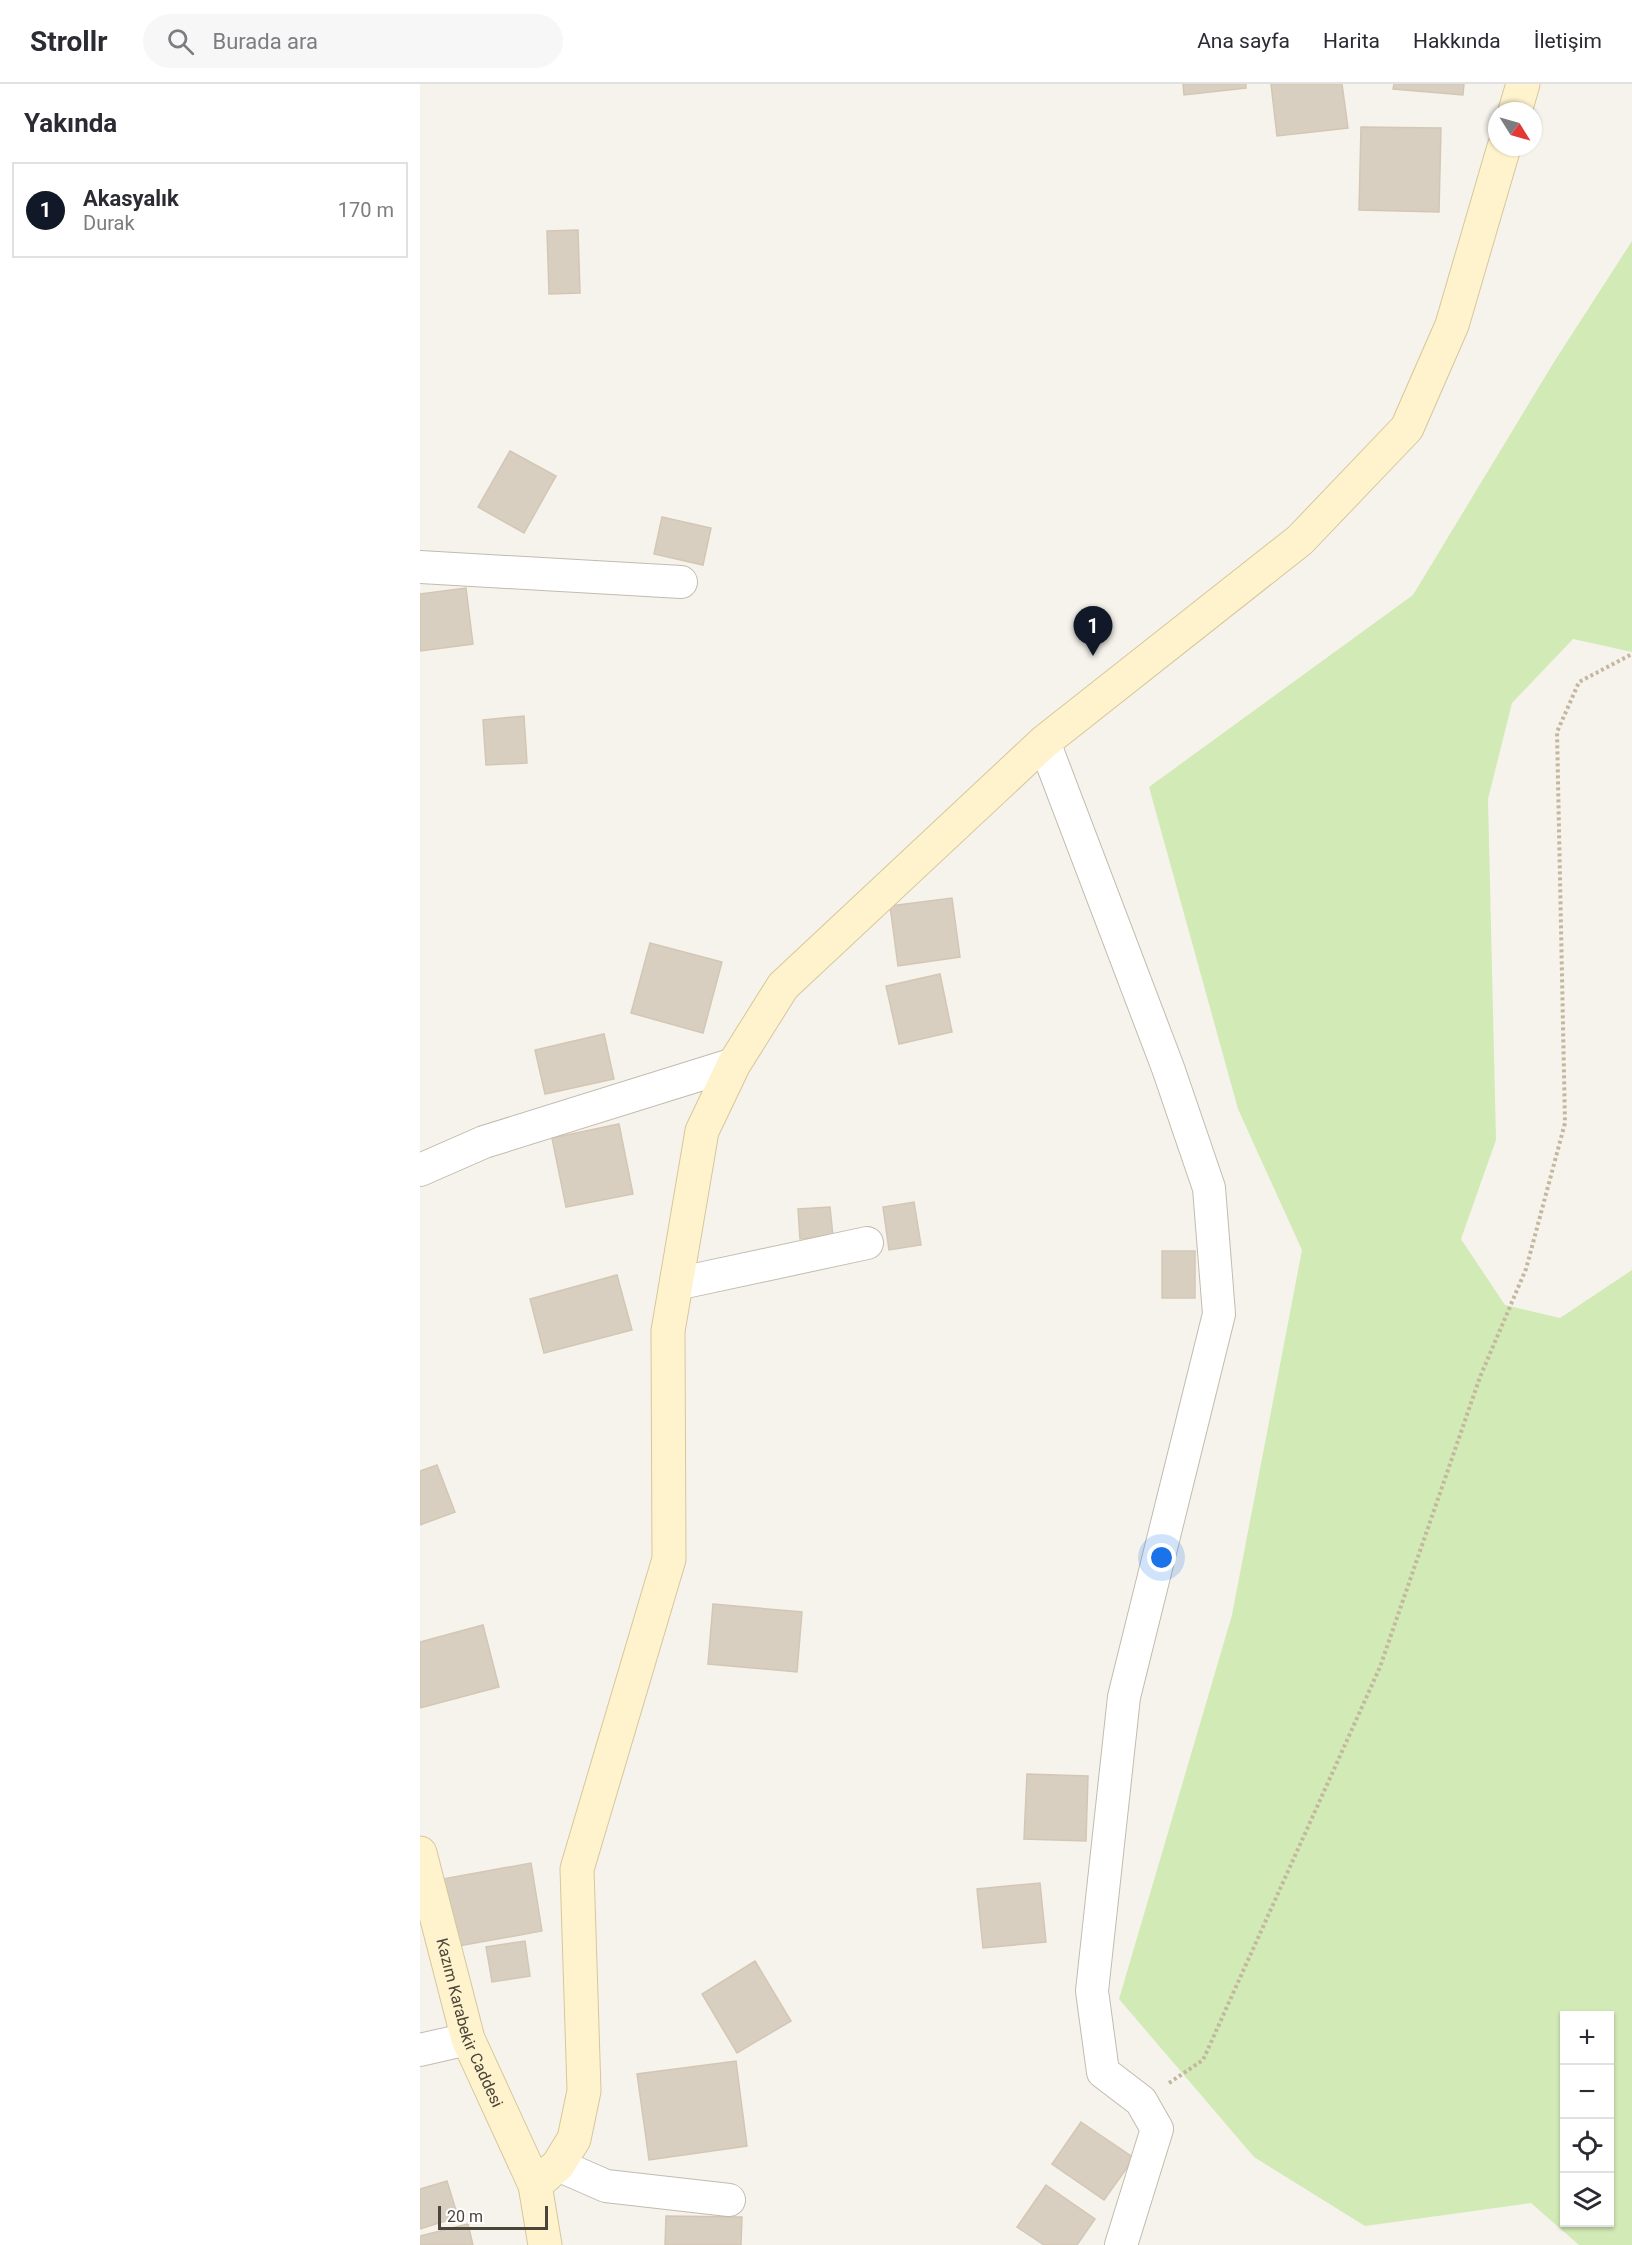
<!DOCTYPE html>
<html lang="tr">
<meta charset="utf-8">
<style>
body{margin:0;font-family:Roboto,sans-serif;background:#f7f7f7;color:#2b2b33}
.controls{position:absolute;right:18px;bottom:18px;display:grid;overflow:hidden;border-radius:0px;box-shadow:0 2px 4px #0004}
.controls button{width:54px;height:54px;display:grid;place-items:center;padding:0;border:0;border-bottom:2px solid #e1e1e2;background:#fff;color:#2b2b33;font:30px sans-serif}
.compass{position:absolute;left:1068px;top:18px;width:54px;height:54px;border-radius:50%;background:#fff;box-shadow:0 2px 4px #0004;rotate:127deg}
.scale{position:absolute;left:18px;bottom:15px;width:110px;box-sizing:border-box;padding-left:6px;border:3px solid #4b4439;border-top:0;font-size:16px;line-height:21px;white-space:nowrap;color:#4b4439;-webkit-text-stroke:4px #fff;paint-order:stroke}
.you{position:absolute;left:742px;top:1474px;width:21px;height:21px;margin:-15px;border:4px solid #fff;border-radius:50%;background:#1a73e8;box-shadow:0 0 0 9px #1a73e833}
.badge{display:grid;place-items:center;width:39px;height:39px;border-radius:50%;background:#111827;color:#fff;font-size:20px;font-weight:700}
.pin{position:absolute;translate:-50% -50px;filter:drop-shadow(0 2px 3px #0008)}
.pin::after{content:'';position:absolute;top:32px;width:21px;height:18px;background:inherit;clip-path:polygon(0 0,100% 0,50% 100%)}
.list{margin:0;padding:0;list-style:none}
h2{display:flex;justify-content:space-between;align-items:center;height:78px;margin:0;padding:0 24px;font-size:26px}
h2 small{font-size:20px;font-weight:400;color:#7c7c81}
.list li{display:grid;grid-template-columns:39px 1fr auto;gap:18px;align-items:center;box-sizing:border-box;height:96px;margin:0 12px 12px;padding:0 12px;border:2px solid #e1e1e2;border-radius:0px}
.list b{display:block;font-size:22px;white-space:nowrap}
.list p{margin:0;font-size:20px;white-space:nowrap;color:#7c7c81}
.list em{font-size:20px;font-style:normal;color:#7c7c81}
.icon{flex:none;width:33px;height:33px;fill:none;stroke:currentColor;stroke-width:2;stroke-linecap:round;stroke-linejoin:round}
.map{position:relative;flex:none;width:1212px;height:2161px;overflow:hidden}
header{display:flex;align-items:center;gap:36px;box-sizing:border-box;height:84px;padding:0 30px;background:#fff;border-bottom:2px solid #e1e1e2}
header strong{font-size:28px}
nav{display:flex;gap:33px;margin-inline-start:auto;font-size:21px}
.search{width:420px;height:54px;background:#f7f7f7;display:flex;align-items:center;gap:15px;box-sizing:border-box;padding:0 21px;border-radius:33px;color:#7c7c81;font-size:22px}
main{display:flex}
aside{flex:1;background:#fff}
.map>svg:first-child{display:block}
.green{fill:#d2eab5;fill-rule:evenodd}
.building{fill:#d8cfc1;stroke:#d3c7b4;stroke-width:1.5}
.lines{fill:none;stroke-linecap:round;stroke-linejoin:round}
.street-casing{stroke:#c2bbae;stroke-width:34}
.secondary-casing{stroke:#d6c79b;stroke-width:35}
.path{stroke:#c4b79f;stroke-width:4;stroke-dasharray:3 3;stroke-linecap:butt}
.street{stroke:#fff;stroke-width:32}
.secondary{stroke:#fff3cd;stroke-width:33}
.labels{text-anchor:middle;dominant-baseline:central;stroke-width:6;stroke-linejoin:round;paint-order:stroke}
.street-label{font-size:16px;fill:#4b4439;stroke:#fff}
</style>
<header>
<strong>Strollr</strong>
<div class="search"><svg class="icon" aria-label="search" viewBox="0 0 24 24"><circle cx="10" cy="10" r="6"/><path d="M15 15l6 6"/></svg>Burada ara</div>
<nav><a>Ana sayfa</a><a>Harita</a><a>Hakkında</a><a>İletişim</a></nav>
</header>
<main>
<aside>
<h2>Yakında<small></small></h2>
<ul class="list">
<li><span class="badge">1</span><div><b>Akasyalık</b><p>Durak</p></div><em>170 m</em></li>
</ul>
</aside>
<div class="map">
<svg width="1212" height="2161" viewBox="0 0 1212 2161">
<rect width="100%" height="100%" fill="#f6f3ec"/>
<!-- green -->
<path class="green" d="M1212,157V568L1153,555L1092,619L1068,715L1076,1056L1041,1155L1085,1221L1140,1234L1212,1186V2161H1159L1111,2119L945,2142L834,2073L699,1915L812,1531L882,1166L818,1025L729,703L993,511L1134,278ZM1144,1932H1190V2138H1144Z"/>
<!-- building -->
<path class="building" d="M763,0H826V4L764,11Z
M851,0H922L928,44L857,52Z
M974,0H1044L1043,11L973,5Z
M941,43L1021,44L1019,128L939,126Z
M158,146L160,209L129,210L127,147Z
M90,367L136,392L104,449L58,423Z
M242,433L291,444L283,481L234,470Z
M46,504L53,560L0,567V510Z
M104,632L107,679L66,681L63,636Z
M532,814L540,873L478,882L470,822Z
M230,859L302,878L283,949L211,929Z
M520,890L532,948L479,960L466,902Z
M184,950L194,995L125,1010L115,966Z
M199,1040L213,1110L146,1123L132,1054Z
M494,1118L501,1161L469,1166L463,1123Z
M410,1123L413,1152L380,1155L378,1125Z
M742,1167H775V1214H742Z
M197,1191L212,1246L124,1269L110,1215Z
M17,1381L35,1428L0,1441V1387Z
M293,1520L382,1528L377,1588L288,1580Z
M63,1541L79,1603L0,1624V1558Z
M607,1690L668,1692L666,1757L604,1755Z
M111,1779L122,1847L28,1864L17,1796Z
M620,1799L626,1858L563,1864L557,1805Z
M105,1857L110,1892L72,1898L66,1863Z
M335,1877L371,1937L317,1969L282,1910Z
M316,1977L327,2062L229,2076L217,1990Z
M661,2038L714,2074L684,2116L632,2080Z
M27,2097L38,2133L0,2145V2105Z
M626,2101L675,2135L657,2161H624L597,2143Z
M246,2132L322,2133L321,2161H245Z
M48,2140L53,2161H0V2152Z"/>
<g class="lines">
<!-- street casing -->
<g class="street-casing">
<path id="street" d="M0,483L261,498
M624,658L748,984L789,1104L799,1230L704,1613L672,1907L683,1988L721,2017L737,2045L701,2161
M0,1086L64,1058L314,980
M256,1200L447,1159
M0,1966L48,1955
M138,2081L186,2102L309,2116"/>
</g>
<!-- secondary casing -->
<g class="secondary-casing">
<g id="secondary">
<path d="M1095,27L1103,0"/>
<path id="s1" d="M0,1769L48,1955L115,2101L125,2161"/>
<path d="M115,2101L138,2081L154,2055L164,2007L157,1785L249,1475L248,1247L282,1047L314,980L363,902L624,658L880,456L987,344L1032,241L1084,63"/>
</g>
</g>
<!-- path -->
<path class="path" d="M749,1999L783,1976L960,1583L1060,1293L1106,1185L1145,1039L1137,648L1159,598L1212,570"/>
<!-- street -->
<use href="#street" class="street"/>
<!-- secondary -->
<use href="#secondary" class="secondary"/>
</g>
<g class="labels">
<!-- street labels -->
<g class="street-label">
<text stroke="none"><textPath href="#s1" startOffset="177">Kazım Karabekir Caddesi</textPath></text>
</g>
</g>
</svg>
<div class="controls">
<button>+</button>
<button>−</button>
<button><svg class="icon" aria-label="locate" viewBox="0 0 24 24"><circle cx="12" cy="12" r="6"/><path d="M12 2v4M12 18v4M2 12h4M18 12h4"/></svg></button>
<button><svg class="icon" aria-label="layers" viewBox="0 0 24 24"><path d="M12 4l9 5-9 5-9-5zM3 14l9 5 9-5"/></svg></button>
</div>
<svg class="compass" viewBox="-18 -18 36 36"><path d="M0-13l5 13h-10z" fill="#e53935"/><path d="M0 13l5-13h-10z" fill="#7c7c81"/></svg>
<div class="scale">20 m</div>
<div class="you"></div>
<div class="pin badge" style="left:673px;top:572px">1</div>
</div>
</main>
